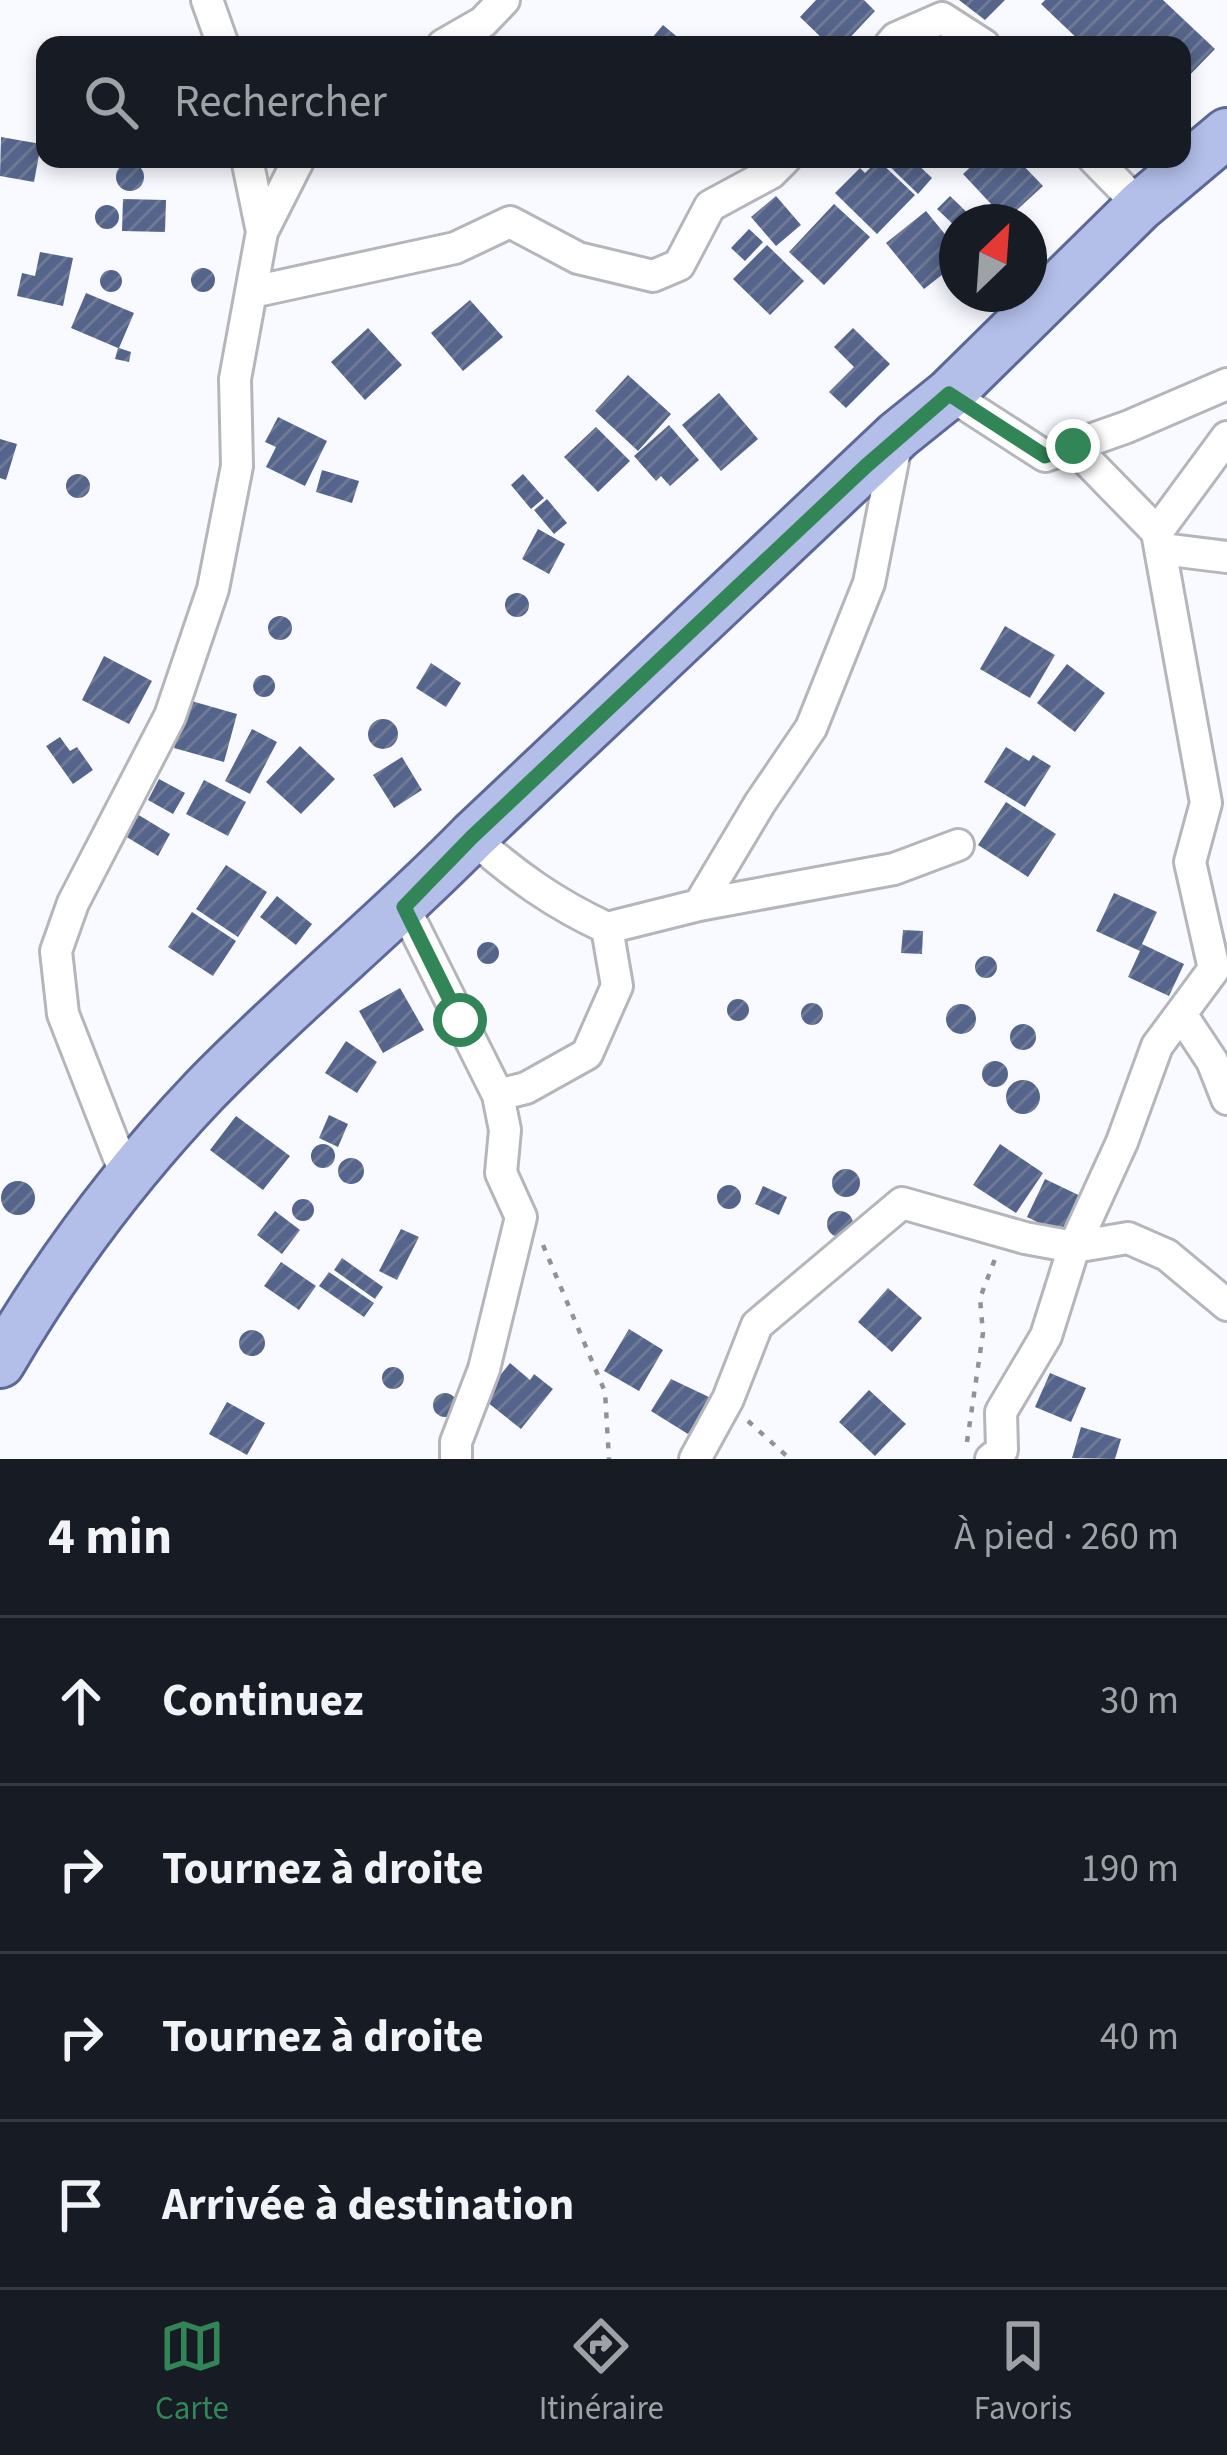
<!DOCTYPE html>
<html lang="fr">
<meta charset="utf-8">
<style>
body{margin:0;font-family:"Source Sans 3",sans-serif;background:#242831;color:#f1f3f6}
.compass{position:absolute;left:939px;top:204px;width:108px;height:108px;border-radius:50%;background:#171b24;box-shadow:0 6px 18px #0003;rotate:25deg}
.stop{position:absolute;width:36px;height:36px;margin:-27px;border:9px solid #328557;border-radius:50%;background:#fff}
.stop.end{background:#328557;border-color:#fff;box-shadow:0 3px 12px #0008}
.list{margin:0;padding:0;list-style:none}
h2{display:flex;justify-content:space-between;align-items:center;height:156px;margin:0;padding:0 48px;font-size:51px}
h2 small{font-size:39px;font-weight:400;color:#9ea1a6}
.list li{display:grid;grid-template-columns:78px 1fr auto;gap:36px;align-items:center;box-sizing:border-box;height:168px;padding:0 48px;border-top:3px solid #363941}
.list b{display:block;font-size:45px;white-space:nowrap}
.list em{font-size:39px;font-style:normal;color:#9ea1a6}
.icon{flex:none;width:66px;height:66px;fill:none;stroke:currentColor;stroke-width:2;stroke-linecap:round;stroke-linejoin:round}
.map{position:relative;flex:none;width:1227px;height:1459px;overflow:hidden}
.search{position:absolute;background:#171b24;box-shadow:0 6px 18px #0003;left:36px;right:36px;top:36px;height:132px;display:flex;align-items:center;gap:30px;box-sizing:border-box;padding:0 42px;border-radius:24px;color:#9ea1a6;font-size:45px}
.sheet{height:828px;background:#171b24}
nav{display:flex;justify-content:space-around;align-items:center;box-sizing:border-box;height:168px;border-top:3px solid #363941;background:#171b24;font-size:33px;color:#9ea1a6}
nav a{display:grid;justify-items:center;gap:6px}
nav .on{color:#328557}
.map>svg:first-child{display:block}
.building{fill:url(#building-hatch)}
.lines{fill:none;stroke-linecap:round;stroke-linejoin:round}
.street-casing{stroke:#b4b6bb;stroke-width:36}
.primary-casing{stroke:#5d6898;stroke-width:54}
.path{stroke:#919296;stroke-width:4.5;stroke-dasharray:6 9;stroke-linecap:butt}
.street{stroke:#fff;stroke-width:30}
.primary{stroke:#b3bee9;stroke-width:48}
.route{stroke:#328557;stroke-width:15}
</style>
<div class="map">
<svg width="1227" height="1459" viewBox="0 0 1227 1459">
<defs>
<pattern id="building-hatch" width="6" height="6" patternUnits="userSpaceOnUse" patternTransform="scale(3)"><rect width="6" height="6" fill="#55648a"/><path d="M-1 1l2-2M0 6l6-6M5 7l2-2" fill="none" stroke="#6e7a96"/></pattern>
</defs>
<rect width="100%" height="100%" fill="#f8faff"/>
<!-- building -->
<path class="building" d="M816,0H864L875,11L843,45H829L800,17Z
M959,0H1005L985,20Z
M1045,0H1163L1215,49L1182,83V45H1084L1041,4Z
M663,25L687,45H646Z
M1,137L41,144L34,182L0,176Z
M882,159H912L932,178L918,194Z
M979,159H1017L1043,186L1006,220L963,174Z
M878,160L915,195L877,234L835,193L860,168L865,173Z
M116 177a14 14 0 1 1 28 0a14 14 0 1 1-28 0Z
M776,196L801,225L776,246L751,217Z
M950,196L977,222H957V228L937,209Z
M123,199L166,200L165,232L122,231Z
M834,204L870,237L824,285L789,252Z
M95 217a12 12 0 1 1 24 0a12 12 0 1 1-24 0Z
M926,211L957,249V263L924,289L886,243Z
M749,229L763,242L745,261L731,248Z
M767,245L804,281L770,315L733,279Z
M40,252L73,258L63,306L17,296L22,273L35,276Z
M191 280a12 12 0 1 1 24 0a12 12 0 1 1-24 0Z
M100 281a11 11 0 1 1 22 0a11 11 0 1 1-22 0Z
M86,293L134,313L119,348L131,352L129,362L115,359L118,348L71,328Z
M470,300L503,337L463,371L431,333Z
M368,328L402,365L365,400L331,362Z
M853,328L890,364L846,408L829,392L854,367L834,347Z
M628,375L671,414L638,451L595,411Z
M719,393L758,439L721,471L682,425Z
M278,417L327,441L305,486L266,467L276,447L265,442Z
M669,425L699,460L670,486L661,476L656,481L634,456Z
M596,427L630,461L598,492L564,457Z
M0,439L17,444L6,480L0,478Z
M322,470L359,481L352,503L316,492Z
M523,474L544,498L531,509L511,485Z
M66 486a12 12 0 1 1 24 0a12 12 0 1 1-24 0Z
M547,499L567,523L554,534L534,510Z
M538,529L565,544L549,574L522,559Z
M505 605a12 12 0 1 1 24 0a12 12 0 1 1-24 0Z
M268 628a12 12 0 1 1 24 0a12 12 0 1 1-24 0Z
M1005,626L1055,655L1030,698L980,669Z
M104,656L152,681L129,724L82,700Z
M431,663L461,683L446,707L416,688Z
M1067,664L1105,693L1075,732L1037,703Z
M253 686a11 11 0 1 1 22 0a11 11 0 1 1-22 0Z
M188,700L237,714L224,762L174,748Z
M368 734a15 15 0 1 1 30 0a15 15 0 1 1-30 0Z
M252,729L277,742L250,794L225,781Z
M60,737L70,751L77,747L93,770L73,784L46,746Z
M300,746L335,779L301,814L266,782Z
M1006,747L1029,761L1033,755L1051,766L1025,807L984,782Z
M402,757L422,790L394,808L373,775Z
M159,779L185,793L173,814L148,800Z
M204,780L246,802L228,836L186,814Z
M1006,802L1056,834L1028,877L978,845Z
M137,814L170,834L158,856L125,836Z
M226,865L267,892L238,937L196,909Z
M1114,893L1157,912L1142,944L1184,964L1169,996L1128,977L1140,951L1096,931Z
M277,896L312,924L296,945L260,917Z
M192,912L236,941L213,976L168,947Z
M903,930L923,931L922,954L901,953Z
M477 953a11 11 0 1 1 22 0a11 11 0 1 1-22 0Z
M975 967a11 11 0 1 1 22 0a11 11 0 1 1-22 0Z
M400,988L424,1030L383,1053L359,1011Z
M727 1010a11 11 0 1 1 22 0a11 11 0 1 1-22 0Z
M801 1014a11 11 0 1 1 22 0a11 11 0 1 1-22 0Z
M946 1019a15 15 0 1 1 30 0a15 15 0 1 1-30 0Z
M1010 1037a13 13 0 1 1 26 0a13 13 0 1 1-26 0Z
M346,1041L377,1062L357,1093L325,1073Z
M982 1074a13 13 0 1 1 26 0a13 13 0 1 1-26 0Z
M1006 1097a17 17 0 1 1 34 0a17 17 0 1 1-34 0Z
M329,1115L348,1124L338,1147L319,1138Z
M236,1116L290,1156L263,1190L210,1150Z
M311 1156a12 12 0 1 1 24 0a12 12 0 1 1-24 0Z
M1000,1144L1043,1173L1016,1213L973,1185Z
M338 1171a13 13 0 1 1 26 0a13 13 0 1 1-26 0Z
M832 1183a14 14 0 1 1 28 0a14 14 0 1 1-28 0Z
M1045,1179L1091,1201L1072,1239L1027,1217Z
M1 1198a17 17 0 1 1 34 0a17 17 0 1 1-34 0Z
M717 1197a12 12 0 1 1 24 0a12 12 0 1 1-24 0Z
M763,1186L787,1197L779,1215L755,1204Z
M292 1210a11 11 0 1 1 22 0a11 11 0 1 1-22 0Z
M275,1211L300,1230L282,1254L257,1235Z
M827 1224a13 13 0 1 1 26 0a13 13 0 1 1-26 0Z
M401,1229L419,1237L397,1280L379,1271Z
M342,1258L383,1287L375,1299L334,1270Z
M281,1262L316,1286L299,1310L264,1286Z
M329,1272L374,1303L364,1317L319,1286Z
M888,1288L922,1318L892,1352L858,1322Z
M629,1329L663,1350L639,1391L604,1371Z
M239 1343a13 13 0 1 1 26 0a13 13 0 1 1-26 0Z
M510,1363L530,1380L534,1374L553,1389L521,1429L482,1398Z
M382 1378a11 11 0 1 1 22 0a11 11 0 1 1-22 0Z
M1050,1373L1086,1388L1071,1422L1035,1407Z
M671,1379L711,1398L688,1434L651,1411Z
M869,1390L906,1424L875,1456L839,1422Z
M433 1405a12 12 0 1 1 24 0a12 12 0 1 1-24 0Z
M227,1402L265,1423L247,1455L209,1434Z
M1081,1427L1121,1439L1115,1459L1072,1458Z"/>
<g class="lines">
<!-- street casing -->
<g class="street-casing">
<path id="street" d="M207,0L223,45
M443,45L483,22L504,0
M890,45L896,38L942,18L984,45
M1094,159L1140,206
M262,232L299,159
M252,292L455,248L510,222L578,258L653,276L679,265L710,206L771,173L785,159
M949,394L1045,456L1127,427L1227,384
M1073,446L1157,532
M1162,549L1227,557
M472,837C514,875 555,904 607,928
M699,905L894,869L958,845
M404,907L498,1095
M1181,1014L1212,1061L1227,1099
M127,1178L63,1014L56,951L73,903L170,716L213,589L237,466L235,379L262,232L247,159
M456,1459V1442L484,1369L521,1217L501,1173L505,1130L498,1095L526,1088L587,1054L617,986L607,928L699,905L760,803L811,728L869,583L898,435
M695,1459L728,1399L757,1325L902,1203L1025,1238L1074,1247L1128,1238L1167,1255L1227,1305
M991,1459L1002,1450L1001,1412L1046,1336L1074,1247L1122,1142L1157,1046L1214,969L1190,862L1206,803L1157,532L1227,437"/>
</g>
<!-- primary casing -->
<g class="primary-casing">
<path id="primary" d="M0,1363C57,1265 126,1173 204,1091C289,1003 386,925 472,837L898,435L949,394L1140,206L1227,133"/>
</g>
<!-- path -->
<path class="path" d="M543,1245L605,1392L609,1459
M748,1421L790,1459
M967,1442L983,1333L980,1298L995,1259"/>
<!-- street -->
<use href="#street" class="street"/>
<!-- primary -->
<use href="#primary" class="primary"/>
</g>
<g class="lines">
<!-- route -->
<path class="route" d="M460,1020L404,907L472,837L866,466L949,394L1045,456L1073,446"/>
</g>
</svg>
<svg class="compass" viewBox="-18 -18 36 36"><path d="M0-13l5 13h-10z" fill="#e53935"/><path d="M0 13l5-13h-10z" fill="#9ea1a6"/></svg>
<div class="stop" style="left:460px;top:1020px"></div>
<div class="stop end" style="left:1073px;top:446px"></div>
<div class="search"><svg class="icon" aria-label="search" viewBox="0 0 24 24"><circle cx="10" cy="10" r="6"/><path d="M15 15l6 6"/></svg>Rechercher</div>
</div>
<section class="sheet">
<h2>4 min<small>À pied · 260 m</small></h2>
<ul class="list">
<li><svg class="icon" aria-label="ahead" viewBox="0 0 24 24"><path d="M12 20V5M6 11l6-6 6 6"/></svg><div><b>Continuez</b></div><em>30 m</em></li>
<li><svg class="icon" aria-label="right" viewBox="0 0 24 24"><path d="M7 20v-9h11M14 6l5 5-5 5"/></svg><div><b>Tournez à droite</b></div><em>190 m</em></li>
<li><svg class="icon" aria-label="right" viewBox="0 0 24 24"><path d="M7 20v-9h11M14 6l5 5-5 5"/></svg><div><b>Tournez à droite</b></div><em>40 m</em></li>
<li><svg class="icon" aria-label="arrive" viewBox="0 0 24 24"><path d="M6 21V4h12l-3 4 3 4H6"/></svg><div><b>Arrivée à destination</b></div></li>
</ul>
</section>
<nav>
<a class="on"><svg class="icon" aria-label="map" viewBox="0 0 24 24"><path d="M3 6l6-2 6 2 6-2v14l-6 2-6-2-6 2zM9 4v14M15 6v14"/></svg>Carte</a>
<a><svg class="icon" aria-label="directions" viewBox="0 0 24 24"><path d="M12 3l9 9-9 9-9-9zM9 14v-3h6M13 9l2 2-2 2"/></svg>Itinéraire</a>
<a><svg class="icon" aria-label="saved" viewBox="0 0 24 24"><path d="M7 4h10v16l-5-4-5 4z"/></svg>Favoris</a>
</nav>
